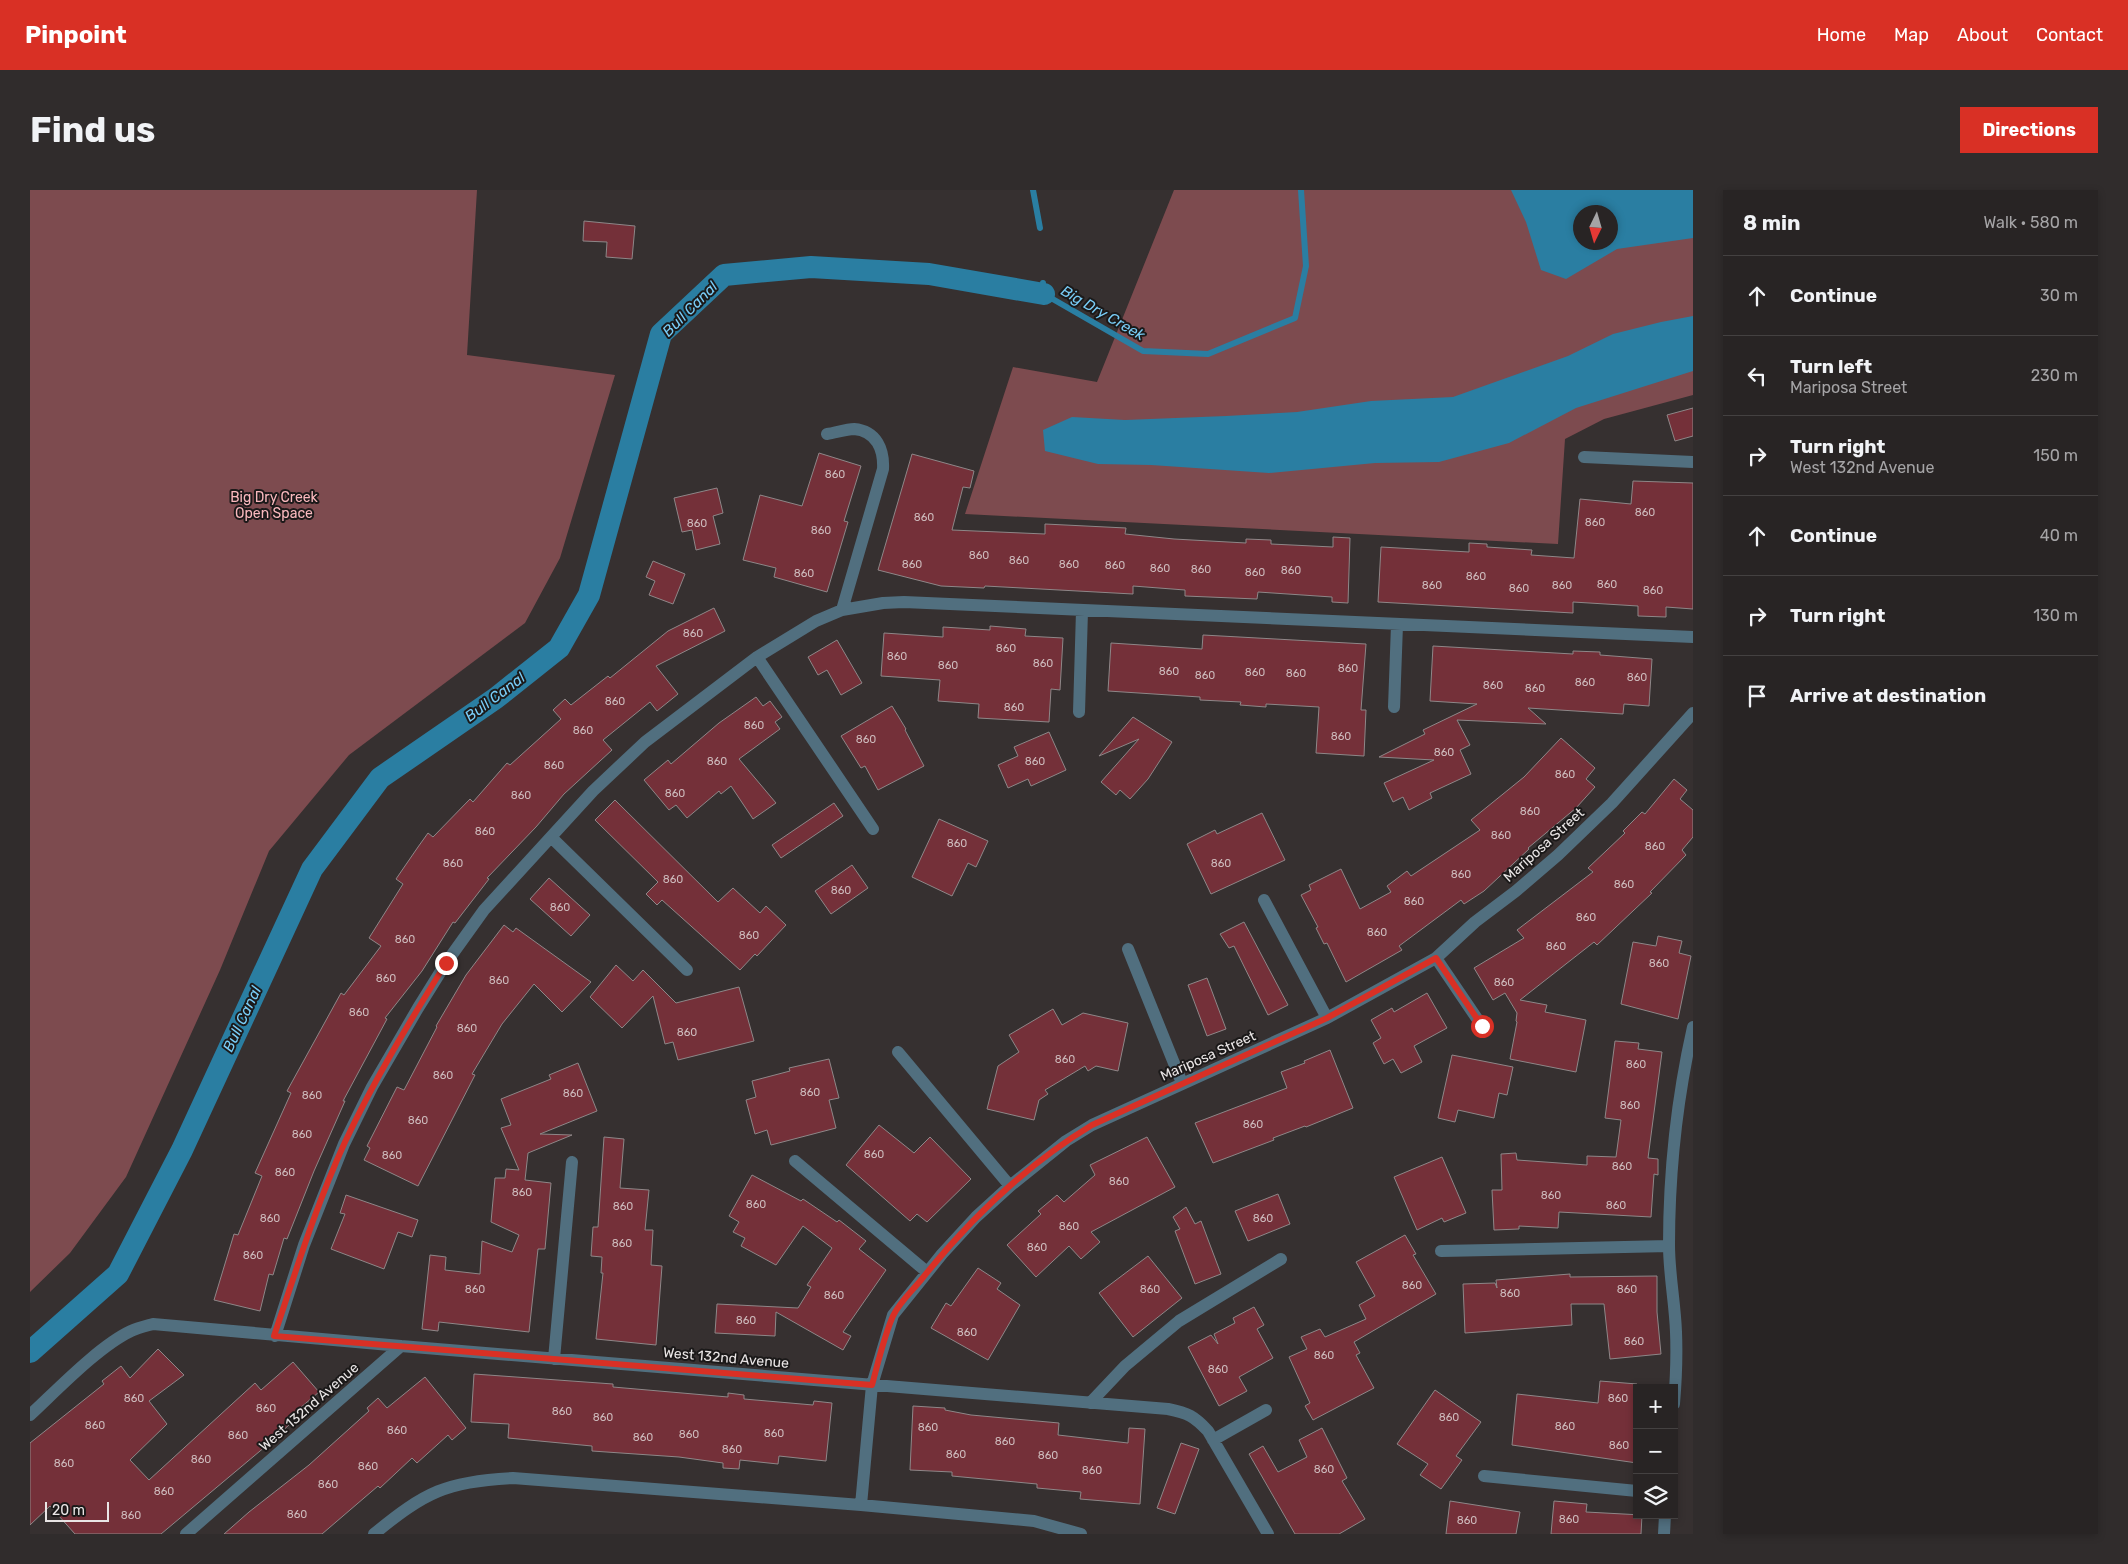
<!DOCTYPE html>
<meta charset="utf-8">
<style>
body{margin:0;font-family:Rubik,sans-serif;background:#302c2c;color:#f1f3f6}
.controls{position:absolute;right:15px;bottom:15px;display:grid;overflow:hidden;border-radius:0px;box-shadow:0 2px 8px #0003}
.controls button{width:45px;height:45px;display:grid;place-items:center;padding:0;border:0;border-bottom:1px solid #444141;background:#282424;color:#f1f3f6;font:25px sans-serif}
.compass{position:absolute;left:1543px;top:15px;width:45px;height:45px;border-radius:50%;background:#282424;box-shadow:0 2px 8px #0003;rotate:185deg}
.scale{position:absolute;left:15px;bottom:12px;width:64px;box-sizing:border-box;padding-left:5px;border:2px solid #e9e5e5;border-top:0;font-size:14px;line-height:18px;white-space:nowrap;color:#e9e5e5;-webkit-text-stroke:4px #1b1919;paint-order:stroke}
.stop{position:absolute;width:15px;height:15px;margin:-11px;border:4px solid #d93025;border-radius:50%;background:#fff}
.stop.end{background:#d93025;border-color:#fff;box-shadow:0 1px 5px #0008}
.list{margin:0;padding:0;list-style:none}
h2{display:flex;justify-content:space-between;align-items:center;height:65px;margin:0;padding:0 20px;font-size:21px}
h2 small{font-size:16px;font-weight:400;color:#a5a4a6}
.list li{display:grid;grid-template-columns:32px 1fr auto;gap:15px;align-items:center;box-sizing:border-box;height:80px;padding:0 20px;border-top:1px solid #444141}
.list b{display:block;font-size:19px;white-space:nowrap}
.list p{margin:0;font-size:16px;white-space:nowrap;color:#a5a4a6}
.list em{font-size:16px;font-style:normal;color:#a5a4a6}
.icon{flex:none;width:28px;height:28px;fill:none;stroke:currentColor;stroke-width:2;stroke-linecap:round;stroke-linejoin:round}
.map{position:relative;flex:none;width:1663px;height:1344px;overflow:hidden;border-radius:0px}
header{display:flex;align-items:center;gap:30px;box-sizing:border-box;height:70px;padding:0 25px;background:#d93025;color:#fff}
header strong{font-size:24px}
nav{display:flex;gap:28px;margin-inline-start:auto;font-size:18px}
.intro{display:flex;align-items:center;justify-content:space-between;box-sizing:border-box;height:120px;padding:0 30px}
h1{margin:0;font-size:35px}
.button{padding:12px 22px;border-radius:0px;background:#d93025;color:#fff;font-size:18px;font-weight:700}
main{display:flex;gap:30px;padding:0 30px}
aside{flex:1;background:#282424;border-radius:0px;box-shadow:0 2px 8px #0003}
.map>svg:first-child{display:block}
.green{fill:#7d4b4f;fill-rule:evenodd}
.water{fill:#2a7ea2;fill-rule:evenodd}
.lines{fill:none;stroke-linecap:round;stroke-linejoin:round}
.stream{stroke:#2a7ea2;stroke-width:6}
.canal{stroke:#2a7ea2;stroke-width:22}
.building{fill:#743039;stroke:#8e8788}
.minor{stroke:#516f7f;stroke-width:12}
.route{stroke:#d93025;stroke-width:6}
.labels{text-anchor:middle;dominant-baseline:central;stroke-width:4;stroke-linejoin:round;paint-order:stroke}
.number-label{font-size:11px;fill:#ccb8ba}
.park-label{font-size:14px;fill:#fab9be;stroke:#1b1919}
.street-label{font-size:14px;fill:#e9e5e5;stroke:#1b1919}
.water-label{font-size:15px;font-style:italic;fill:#79cdf7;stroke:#1b1919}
</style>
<header>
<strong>Pinpoint</strong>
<nav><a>Home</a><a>Map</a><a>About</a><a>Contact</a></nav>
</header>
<div class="intro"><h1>Find us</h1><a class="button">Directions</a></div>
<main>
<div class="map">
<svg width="1663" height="1344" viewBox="0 0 1663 1344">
<rect width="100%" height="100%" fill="#363030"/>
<!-- green -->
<path class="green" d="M0,0H447L437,165L585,185L530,368L495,433L319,565L239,661L190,780L96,987L40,1063L0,1102Z
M1144,0H1663V205L1574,229L1535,249L1528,354L935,324L983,177L1067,192ZM1550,22H1580V52H1550Z"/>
<!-- water -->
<path class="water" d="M1481,0H1663V48L1587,59L1536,89L1511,80L1496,32ZM1550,22H1580V52H1550Z
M1663,126V181L1546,218L1479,253L1409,272L1345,273L1239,283L1121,275L1068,274L1015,261L1013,240L1042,227L1095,230L1196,226L1267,222L1341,211L1423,207L1538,166L1583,144L1631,132Z"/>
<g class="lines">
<!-- stream -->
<path class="stream" d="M1003,0L1010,38
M1013,93L1014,104L1113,161L1178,164L1265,128L1276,76L1271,0"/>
<!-- canal -->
<path class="canal" d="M0,1162L88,1084L152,960L282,679L350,588L466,508L529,458L559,405L631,144L694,85L781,77L899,84L1014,104"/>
</g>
<!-- building -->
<path class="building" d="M554,31L605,36L602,69L576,67L577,52L553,51Z
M1663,218V246L1645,251L1637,225Z
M789,263L831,276L814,331L818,332L797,402L744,387L746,378L713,370L730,305L772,316Z
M882,264L944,281L940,298L933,297L922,340L1015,344V334L1096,338L1095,344L1144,349L1216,353V349L1241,350V354L1303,357V347L1320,348L1318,413L1302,412V407L1228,402L1227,409L1155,406V400L1103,396V404L955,396L954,398L911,396L848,380Z
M1603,291L1663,293V419L1636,417V427L1608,426V416L1543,412V423L1348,412L1351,357L1439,362V353L1457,354V357L1502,360L1501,365L1544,368L1550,309L1601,314Z
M687,298L693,323L683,326L690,354L666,360L662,340L652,342L644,308Z
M623,371L655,384L643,414L619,405L625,391L616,387Z
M684,418L695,441L626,476L648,504L627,521L620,512L573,550L582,560L534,604L506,637L457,688L459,689L425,733L423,732L392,781L355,828L357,829L313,911H315L284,981L257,1049L254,1048L243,1085L239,1084L230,1121L184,1110L204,1044L208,1045L232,986L225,983L261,903L257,901L311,803L314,805L351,756L339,748L373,694L366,689L388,657L398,643L403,647L440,609L443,612L477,573L480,575L531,529L523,520L535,509L541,515L578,486L580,488L638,441Z
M960,436L996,439L995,446L1033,448L1030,500L1021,499L1019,532L948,528L949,514L908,511L910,490L851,486L854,443L913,447V437L960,440Z
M1173,445L1336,454L1331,520H1336L1334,566L1286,563L1289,517L1236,514V517L1210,515L1211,512L1170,510V507L1078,501L1081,453L1172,459Z
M807,450L832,493L811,505L797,480L788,485L778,467Z
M1403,456L1543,464V461L1570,462V465L1622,469L1619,516L1594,514L1593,524L1498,518L1516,534L1427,530L1440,555L1430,560L1441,584L1400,603L1402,608L1379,620L1373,607L1363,612L1354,593L1404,570L1349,567L1395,544L1393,540L1447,514L1400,511Z
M726,507L733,516L740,511L752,527L745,532L750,539L709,569L746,613L723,629L701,596L691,604L689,601L657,628L646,615L639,620L614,590L638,570L641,574L689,533Z
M862,516L876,539L875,540L894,576L848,600L835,576L831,578L811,546Z
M1103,527L1142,552L1118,589L1100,609L1090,600L1086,605L1071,592L1109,549L1069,566Z
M1019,542L1036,580L1001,596L998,589L978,598L968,575L988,566L984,557Z
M1531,548L1565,578L1556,589L1565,597L1546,618L1498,658L1499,659L1454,701L1434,714L1431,710L1369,756L1372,760L1316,792L1297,753L1294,754L1286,738L1288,737L1271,705L1281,700L1279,695L1311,679L1330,719L1361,702L1357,696L1377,681L1381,686L1450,640L1441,630L1494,587Z
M1644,589L1657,600L1650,609L1663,620V647L1652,660L1656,665L1620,702L1622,703L1567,755L1564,752L1490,810L1517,815L1515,822L1556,830L1546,882L1480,869L1487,832L1486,831L1487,823L1475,803L1463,810L1444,778L1494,748L1487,740L1563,682L1558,678L1595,643L1593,641L1612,622L1615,624Z
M585,610L688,712L703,698L730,723L736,716L756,735L727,766L725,764L710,780L632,710L627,715L616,704L628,692L565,630Z
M804,613L813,626L751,668L742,655Z
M1232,623L1255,670L1181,704L1157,654L1185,640L1187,644Z
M909,629L958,651L946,677L938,673L922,706L882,687Z
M822,675L838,698L801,724L785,701Z
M519,688L560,725L541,746L500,709Z
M1214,732L1258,815L1238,825L1204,756L1199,758L1190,744Z
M474,735L483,742L486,738L561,792L532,822L504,794L472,834L442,884L445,885L388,996L334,970L340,958L337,956L367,897L374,900L407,837L406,836L436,785Z
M1628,746L1652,751L1649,763L1661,766L1648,829L1591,814L1603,752L1626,756Z
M586,775L603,791L613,780L646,813L709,797L724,851L648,870L643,852L635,854L623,806L592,838L560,807Z
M1177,788L1196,839L1177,846L1158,795Z
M1397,803L1417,838L1384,856L1392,872L1371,883L1363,869L1354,874L1343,853L1351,848L1341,830L1362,818L1364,822Z
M1023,819L1032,835L1053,823L1098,833L1088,881L1066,876L1058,881L1055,876L1015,900L1018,904L1009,910L1004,930L957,919L968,876L989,862L979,845Z
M1585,851L1609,853L1608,859L1632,862L1618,968L1628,969V985L1624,984L1621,1027L1529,1022L1528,1038L1489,1036V1039L1464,1040L1462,1000H1472L1471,964L1486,963L1487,970L1557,975V966L1586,967L1591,930L1575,928Z
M1300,860L1323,918L1276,937L1275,936L1243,948L1244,950L1183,973L1165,933L1257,898L1251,882L1275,873L1274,871Z
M1422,865L1483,877L1477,905L1469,903L1464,928L1428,920L1425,932L1408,928Z
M799,869L809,908L799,910L806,938L741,955L737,940L725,944L716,910L726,907L722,891L760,881L759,878Z
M548,873L567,921L510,944L542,945L498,963L495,990L521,993L515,1059H508L499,1142L409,1132L408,1141L392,1139L400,1065L416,1067L415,1080L450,1084L452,1051L482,1062L489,1045L461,1032L465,988H475L476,979L489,980L471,938L481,935L471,909L521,889L519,885Z
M849,935L884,963L900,947L941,989L897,1032L887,1024L880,1031L816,975Z
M574,947L594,949L590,998L619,1000L615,1040H623L621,1075L632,1076L626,1155L566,1149L573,1083H571L572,1067L561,1066L563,1037H568Z
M1117,947L1145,997L1061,1042L1070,1052L1051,1069L1039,1056L1006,1087L977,1055L1011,1024L1008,1021L1027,1005L1034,1012L1065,985L1060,975Z
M1412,967L1436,1023L1414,1032L1412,1028L1387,1040L1364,987Z
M722,985L771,1011L773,1009L807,1032L809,1030L836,1051L829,1059L856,1080L813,1142L821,1146L813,1160L746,1122L745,1146L685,1143L687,1114L768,1118L781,1097L777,1095L802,1058L773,1036L746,1075L711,1056L715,1048L703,1042L709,1032L699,1026Z
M1248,1004L1260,1034L1218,1051L1205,1021Z
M316,1005L388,1030L382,1047L368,1042L354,1079L301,1059L315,1024L310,1023Z
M1156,1017L1165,1034L1171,1031L1191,1084L1165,1094L1145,1041L1150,1039L1143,1027Z
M1375,1045L1386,1064L1383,1065L1406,1104L1324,1152L1330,1163L1326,1165L1344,1198L1283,1230L1275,1216L1280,1213L1259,1167L1277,1159L1271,1147L1290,1139L1295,1147L1336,1129L1329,1115L1345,1106L1326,1072Z
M1118,1066L1152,1108L1103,1147L1069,1103Z
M948,1078L971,1093L967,1099L990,1115L958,1170L901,1138L916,1113L921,1116Z
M1540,1084V1087L1627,1086V1122L1631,1164L1580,1169L1574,1114H1541L1542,1135L1435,1143L1433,1094L1465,1093L1467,1098L1466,1090Z
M1224,1117L1234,1135L1227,1139L1243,1168L1209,1187L1217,1201L1189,1216L1158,1157L1181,1145L1188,1154L1184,1144L1205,1133L1203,1128Z
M128,1159L154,1185L119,1211L137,1234L100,1270L119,1290L225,1193L231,1200L263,1172L289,1202L256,1230L260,1234L236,1256L131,1344H45L20,1316L0,1335V1253L74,1194L72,1191L91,1176L100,1188Z
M444,1184L583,1194V1197L698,1207V1203L714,1205V1209L783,1215L784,1211L802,1213L796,1271L749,1266L748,1274L710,1270L709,1279L693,1278V1273L649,1267L562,1261V1256L478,1248L479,1234L441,1232Z
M395,1187L436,1238L422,1250L418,1245L387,1273L382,1268L350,1298L348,1296L292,1344H194L219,1322L279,1275L339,1221L337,1218L348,1208L357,1218Z
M1570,1191L1607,1194V1273L1482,1255L1487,1204L1568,1213Z
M1405,1200L1451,1232L1426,1266L1432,1270L1411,1299L1390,1285L1398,1274L1367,1254Z
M883,1216L915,1218V1220L941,1225L1029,1233L1028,1245L1098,1253L1099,1238L1115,1239L1110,1314L1050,1309L1051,1302L1007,1298V1294L922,1286V1282L880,1280Z
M1292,1238L1317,1288L1312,1291L1335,1329L1309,1344H1265L1219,1264L1233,1256L1248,1282L1277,1267L1269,1250Z
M1151,1253L1169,1259L1145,1324L1127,1318Z
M1420,1311L1490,1322L1486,1344H1416Z
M1524,1311L1557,1314L1556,1322L1612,1325L1611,1344H1521Z"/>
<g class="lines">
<!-- minor -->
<path class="minor" d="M797,244C805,243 816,239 824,239C847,241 854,260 853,279L812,420
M1554,267L1663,272
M727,467L843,639
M1364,517L1367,435
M1049,522L1052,421
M521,647L657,780
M1234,710L1297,828
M1098,759L1152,893
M1406,768L1452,836
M868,862L980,996
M765,971L897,1082
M1411,1061L1639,1056
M245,1146L274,1055L314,954L342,897L388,818L416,773L454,720L563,601L615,552L727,467L786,431L812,420L853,413L874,412L1663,447
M524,1169L542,972
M1060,1213L1095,1176L1149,1131L1251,1069
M1644,1214C1646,1190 1647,1166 1646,1142C1645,1113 1639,1084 1639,1055C1639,982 1647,908 1663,837
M0,1225C27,1200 69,1156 101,1141C108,1138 116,1136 123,1134L371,1156
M1183,1250L1236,1220
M1454,1286L1607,1301
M831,1315L842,1195L863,1125L912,1064L946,1027L980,996L1036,951L1062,935L1297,828L1406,768L1445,732L1486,701L1528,665L1582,613L1663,523
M156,1344L371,1156L1138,1219C1158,1223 1164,1226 1178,1241L1238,1344
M344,1344C395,1302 417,1291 483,1288L831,1315L1004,1331L1051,1344
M1634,1344L1635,1325"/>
</g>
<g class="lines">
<!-- route -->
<path class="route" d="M416,773C380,831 344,890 315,952C286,1015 266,1081 244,1146L842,1195C848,1173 854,1146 863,1126C869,1113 882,1101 891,1090C939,1030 996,975 1062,935L1297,828L1406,768L1452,836"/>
</g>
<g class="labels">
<!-- number labels -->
<g class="number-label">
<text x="805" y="284">860</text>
<text x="1615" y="322">860</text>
<text x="894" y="327">860</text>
<text x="1565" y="332">860</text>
<text x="667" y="333">860</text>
<text x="791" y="340">860</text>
<text x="949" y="365">860</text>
<text x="989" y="370">860</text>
<text x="882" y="374">860</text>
<text x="1039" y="374">860</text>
<text x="1085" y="375">860</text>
<text x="1130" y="378">860</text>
<text x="1171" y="379">860</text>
<text x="1261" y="380">860</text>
<text x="1225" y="382">860</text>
<text x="774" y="383">860</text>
<text x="1446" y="386">860</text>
<text x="1577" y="394">860</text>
<text x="1402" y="395">860</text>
<text x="1532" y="395">860</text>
<text x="1489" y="398">860</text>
<text x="1623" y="400">860</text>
<text x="663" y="443">860</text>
<text x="976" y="458">860</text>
<text x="867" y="466">860</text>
<text x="1013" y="473">860</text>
<text x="918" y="475">860</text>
<text x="1318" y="478">860</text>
<text x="1139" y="481">860</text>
<text x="1225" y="482">860</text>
<text x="1266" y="483">860</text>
<text x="1175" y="485">860</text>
<text x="1607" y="487">860</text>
<text x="1555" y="492">860</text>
<text x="1463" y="495">860</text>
<text x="1505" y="498">860</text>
<text x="585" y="511">860</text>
<text x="984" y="517">860</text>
<text x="724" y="535">860</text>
<text x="553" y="540">860</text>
<text x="1311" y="546">860</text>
<text x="836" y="549">860</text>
<text x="1414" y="562">860</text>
<text x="687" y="571">860</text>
<text x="1005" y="571">860</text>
<text x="524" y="575">860</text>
<text x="1535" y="584">860</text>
<text x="645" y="603">860</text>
<text x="491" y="605">860</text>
<text x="1500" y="621">860</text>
<text x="455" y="641">860</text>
<text x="1471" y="645">860</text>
<text x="927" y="653">860</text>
<text x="1625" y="656">860</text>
<text x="423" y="673">860</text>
<text x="1191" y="673">860</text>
<text x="1431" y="684">860</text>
<text x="643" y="689">860</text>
<text x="1594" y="694">860</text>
<text x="811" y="700">860</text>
<text x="1384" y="711">860</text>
<text x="530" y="717">860</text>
<text x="1556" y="727">860</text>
<text x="1347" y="742">860</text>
<text x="719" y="745">860</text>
<text x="375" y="749">860</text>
<text x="1526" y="756">860</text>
<text x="1629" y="773">860</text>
<text x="356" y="788">860</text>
<text x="469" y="790">860</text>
<text x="1474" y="792">860</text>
<text x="329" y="822">860</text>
<text x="437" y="838">860</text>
<text x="657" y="842">860</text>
<text x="1035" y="869">860</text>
<text x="1606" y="874">860</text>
<text x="413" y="885">860</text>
<text x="780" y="902">860</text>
<text x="543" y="903">860</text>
<text x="282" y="905">860</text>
<text x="1600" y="915">860</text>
<text x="388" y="930">860</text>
<text x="1223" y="934">860</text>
<text x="272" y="944">860</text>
<text x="844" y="964">860</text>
<text x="362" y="965">860</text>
<text x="1592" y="976">860</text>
<text x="255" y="982">860</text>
<text x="1089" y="991">860</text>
<text x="492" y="1002">860</text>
<text x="1521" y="1005">860</text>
<text x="726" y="1014">860</text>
<text x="1586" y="1015">860</text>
<text x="593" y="1016">860</text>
<text x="240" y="1028">860</text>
<text x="1233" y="1028">860</text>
<text x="1039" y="1036">860</text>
<text x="592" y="1053">860</text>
<text x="1007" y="1057">860</text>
<text x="223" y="1065">860</text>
<text x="1382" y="1095">860</text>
<text x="445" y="1099">860</text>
<text x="1120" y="1099">860</text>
<text x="1597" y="1099">860</text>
<text x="1480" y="1103">860</text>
<text x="804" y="1105">860</text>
<text x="716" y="1130">860</text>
<text x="937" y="1142">860</text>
<text x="1604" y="1151">860</text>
<text x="1294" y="1165">860</text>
<text x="1188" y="1179">860</text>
<text x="104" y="1208">860</text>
<text x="1588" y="1208">860</text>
<text x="236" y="1218">860</text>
<text x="532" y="1221">860</text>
<text x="573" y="1227">860</text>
<text x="1419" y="1227">860</text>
<text x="65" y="1235">860</text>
<text x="1535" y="1236">860</text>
<text x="898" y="1237">860</text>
<text x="367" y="1240">860</text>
<text x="744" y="1243">860</text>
<text x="659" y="1244">860</text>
<text x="208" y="1245">860</text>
<text x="613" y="1247">860</text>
<text x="975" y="1251">860</text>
<text x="1589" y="1255">860</text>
<text x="702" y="1259">860</text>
<text x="926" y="1264">860</text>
<text x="1018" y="1265">860</text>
<text x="171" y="1269">860</text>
<text x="34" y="1273">860</text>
<text x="338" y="1276">860</text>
<text x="1294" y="1279">860</text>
<text x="1062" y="1280">860</text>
<text x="298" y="1294">860</text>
<text x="134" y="1301">860</text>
<text x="267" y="1324">860</text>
<text x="101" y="1325">860</text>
<text x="1539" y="1329">860</text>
<text x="1437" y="1330">860</text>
</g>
<!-- park labels -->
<g class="park-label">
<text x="244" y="307">Big Dry Creek<tspan x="244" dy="16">Open Space</tspan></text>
</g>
<!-- street labels -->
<g class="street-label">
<text transform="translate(1514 655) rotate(-42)">Mariposa Street</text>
<text transform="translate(1178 866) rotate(-24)">Mariposa Street</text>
<text transform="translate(696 1168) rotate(5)">West 132nd Avenue</text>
<text transform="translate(279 1217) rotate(-41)">West 132nd Avenue</text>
</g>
<!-- water labels -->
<g class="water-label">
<text transform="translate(660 119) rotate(-45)">Bull Canal</text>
<text transform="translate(1073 123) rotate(30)">Big Dry Creek</text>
<text transform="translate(465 507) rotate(-37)">Bull Canal</text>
<text transform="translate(212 829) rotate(-65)">Bull Canal</text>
</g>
</g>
</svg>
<div class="controls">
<button>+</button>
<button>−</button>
<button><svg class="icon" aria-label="layers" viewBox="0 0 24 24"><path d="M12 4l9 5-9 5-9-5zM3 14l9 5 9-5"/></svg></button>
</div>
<svg class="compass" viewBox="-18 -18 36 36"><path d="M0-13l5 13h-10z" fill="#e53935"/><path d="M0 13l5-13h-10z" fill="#a5a4a6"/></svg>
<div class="scale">20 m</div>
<div class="stop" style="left:1452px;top:836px"></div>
<div class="stop end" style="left:416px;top:773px"></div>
</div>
<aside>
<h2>8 min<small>Walk · 580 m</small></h2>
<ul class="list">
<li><svg class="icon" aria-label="ahead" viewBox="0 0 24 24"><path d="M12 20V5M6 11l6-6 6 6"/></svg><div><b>Continue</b></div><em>30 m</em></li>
<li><svg class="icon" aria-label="left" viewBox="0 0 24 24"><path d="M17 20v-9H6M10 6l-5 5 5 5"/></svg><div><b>Turn left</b><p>Mariposa Street</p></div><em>230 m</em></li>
<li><svg class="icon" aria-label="right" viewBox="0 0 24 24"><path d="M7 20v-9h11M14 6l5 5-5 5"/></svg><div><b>Turn right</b><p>West 132nd Avenue</p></div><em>150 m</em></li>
<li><svg class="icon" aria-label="ahead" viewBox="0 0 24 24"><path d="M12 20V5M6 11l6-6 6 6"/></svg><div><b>Continue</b></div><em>40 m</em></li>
<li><svg class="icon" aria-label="right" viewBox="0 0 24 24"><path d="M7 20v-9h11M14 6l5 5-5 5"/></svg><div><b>Turn right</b></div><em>130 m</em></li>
<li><svg class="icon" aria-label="arrive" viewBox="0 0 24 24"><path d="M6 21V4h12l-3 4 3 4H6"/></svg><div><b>Arrive at destination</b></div></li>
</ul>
</aside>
</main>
